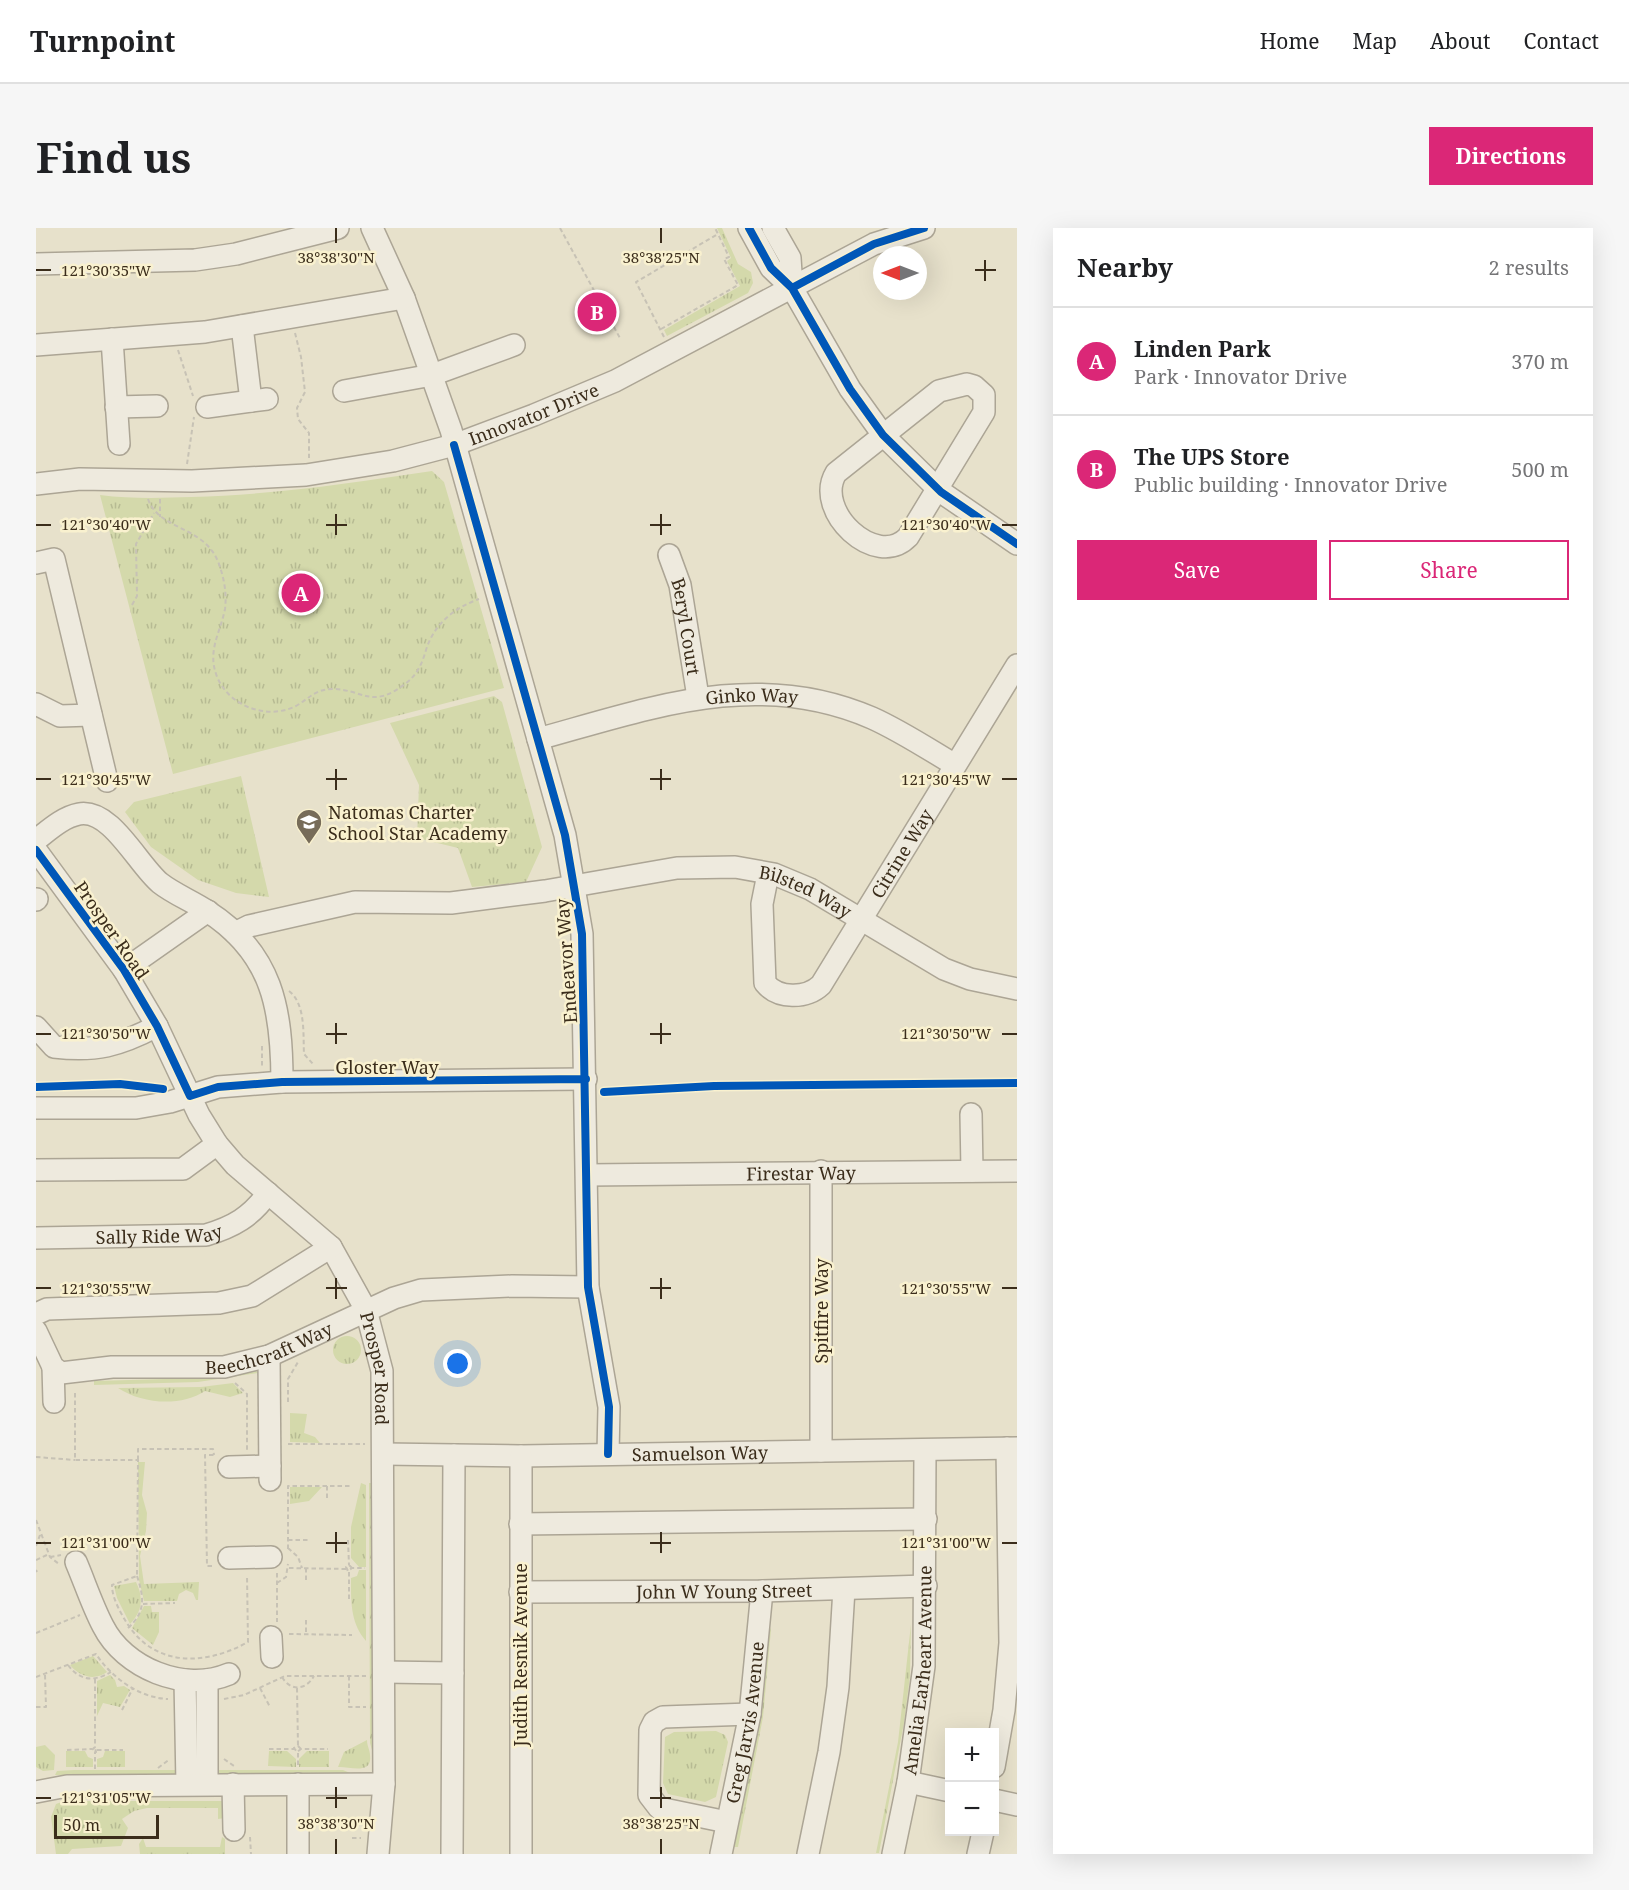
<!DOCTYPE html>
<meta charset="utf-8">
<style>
body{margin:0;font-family:"Noto Serif",serif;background:#f6f6f6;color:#202124}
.controls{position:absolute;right:18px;bottom:18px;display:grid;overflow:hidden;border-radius:0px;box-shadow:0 6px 24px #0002}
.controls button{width:54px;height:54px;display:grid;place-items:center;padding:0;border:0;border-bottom:2px solid #e0e0e0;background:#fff;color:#202124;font:30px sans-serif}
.compass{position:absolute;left:837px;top:18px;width:54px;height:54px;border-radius:50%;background:#fff;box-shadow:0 6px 24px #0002;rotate:270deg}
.scale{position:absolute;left:18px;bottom:15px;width:105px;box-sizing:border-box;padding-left:6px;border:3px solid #3b2d1b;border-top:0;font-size:16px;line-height:21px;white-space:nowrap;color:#3b2d1b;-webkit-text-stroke:4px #f9f1cf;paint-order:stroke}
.you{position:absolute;left:422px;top:1136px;width:21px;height:21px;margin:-15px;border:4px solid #fff;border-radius:50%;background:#1a73e8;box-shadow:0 0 0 9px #1a73e833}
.badge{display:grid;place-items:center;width:39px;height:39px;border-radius:50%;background:#db2777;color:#fff;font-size:20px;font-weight:700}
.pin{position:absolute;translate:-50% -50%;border:3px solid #fff;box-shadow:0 2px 6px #0006}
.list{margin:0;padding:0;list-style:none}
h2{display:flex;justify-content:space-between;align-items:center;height:78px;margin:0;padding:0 24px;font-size:26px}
h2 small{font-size:20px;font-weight:400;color:#757577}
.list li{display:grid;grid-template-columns:39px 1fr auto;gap:18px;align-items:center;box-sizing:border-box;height:108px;padding:0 24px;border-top:2px solid #e0e0e0}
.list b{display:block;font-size:22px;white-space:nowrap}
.list p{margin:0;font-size:20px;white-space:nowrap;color:#757577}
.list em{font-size:20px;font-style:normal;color:#757577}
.actions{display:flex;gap:12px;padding:18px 24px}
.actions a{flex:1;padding:14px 0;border:2px solid #db2777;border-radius:0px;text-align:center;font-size:21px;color:#db2777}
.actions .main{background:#db2777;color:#fff}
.map{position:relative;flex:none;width:981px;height:1626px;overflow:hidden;border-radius:0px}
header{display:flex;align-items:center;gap:36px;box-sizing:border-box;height:84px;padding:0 30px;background:#fff;border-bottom:2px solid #e0e0e0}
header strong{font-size:28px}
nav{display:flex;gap:33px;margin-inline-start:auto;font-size:21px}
.intro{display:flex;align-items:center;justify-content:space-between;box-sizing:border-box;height:144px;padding:0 36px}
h1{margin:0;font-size:42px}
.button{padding:15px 27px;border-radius:0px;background:#db2777;color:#fff;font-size:21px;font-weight:700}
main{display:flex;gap:36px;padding:0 36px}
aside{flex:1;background:#fff;border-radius:0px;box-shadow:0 6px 24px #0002}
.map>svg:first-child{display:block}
.grass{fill:url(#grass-tufts)}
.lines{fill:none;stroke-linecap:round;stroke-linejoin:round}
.minor-casing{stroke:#aca595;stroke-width:24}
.path{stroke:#c7c2b5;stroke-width:2;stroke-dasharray:4.5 3;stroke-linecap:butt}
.minor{stroke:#eeeade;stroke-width:21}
.cycleway-casing{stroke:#f9f1cf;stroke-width:11}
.cycleway{stroke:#0057b8;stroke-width:8}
.ticks{fill:none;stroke:#3b2d1b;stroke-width:2}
.labels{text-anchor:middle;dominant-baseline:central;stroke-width:5;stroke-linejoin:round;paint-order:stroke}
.street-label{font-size:18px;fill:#3b2d1b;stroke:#f9f1cf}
.poi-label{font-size:18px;fill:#3b2d1b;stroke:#f9f1cf;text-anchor:start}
.ticks-label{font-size:15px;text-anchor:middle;fill:#3b2d1b;stroke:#f9f1cf;stroke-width:5;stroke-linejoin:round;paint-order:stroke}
</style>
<header>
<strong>Turnpoint</strong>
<nav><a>Home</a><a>Map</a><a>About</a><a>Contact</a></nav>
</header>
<div class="intro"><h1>Find us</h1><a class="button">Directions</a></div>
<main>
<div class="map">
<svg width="981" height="1626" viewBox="0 0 981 1626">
<defs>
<pattern id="grass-tufts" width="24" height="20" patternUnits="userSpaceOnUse" patternTransform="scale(1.5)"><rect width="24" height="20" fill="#d4d9ab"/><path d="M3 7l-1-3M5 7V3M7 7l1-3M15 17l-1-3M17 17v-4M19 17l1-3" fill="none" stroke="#b7bb93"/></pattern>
</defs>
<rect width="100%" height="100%" fill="#e7e1cb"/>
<!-- grass -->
<path class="grass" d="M681,0H686L702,36L715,44L717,55L712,65L631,108L628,102L704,58L691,33L695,30Z
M396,243L408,254L468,460L137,546L64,267C95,271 125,270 155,269C236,267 316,255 396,243Z
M458,468L466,474L506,619L490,654L436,659L422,620L381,610L383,557L354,495Z
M205,548L233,669L200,665L162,652L115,619L89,584L98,574Z
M297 1122a14 14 0 1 1 28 0a14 14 0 1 1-28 0Z
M219,1141L222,1145L162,1154L58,1157V1153L164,1150Z
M197,1155L207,1165L194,1169L169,1163C145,1179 106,1176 82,1160L165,1159Z
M254,1185L271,1186L268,1205L279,1209L284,1215L254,1214Z
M102,1234H109L106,1267L111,1285L110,1303L104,1328L108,1356L163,1354L162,1372H160L157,1365L150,1362L143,1366L141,1373H108L103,1352Z
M325,1255L330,1257V1339H323L315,1330V1299Z
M333,1255H337L336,1522L334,1515Z
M254,1259H286L273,1273L254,1276Z
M323,1342H330V1413C314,1395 315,1372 315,1350L321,1348Z
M100,1354C108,1370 106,1384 94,1396L81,1370L78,1358Z
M108,1378H115L116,1384H123V1404L117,1417L96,1400Z
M732,1395L735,1402L727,1489L702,1619H698L725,1480Z
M875,1396L874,1448L868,1495L843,1625H840L862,1514Z
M57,1428L71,1444C58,1453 44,1449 34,1437Z
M74,1447L79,1452L81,1459L88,1458L94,1462L84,1479L67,1475L61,1488V1453Z
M680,1503L689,1507L692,1514L680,1569L669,1574L632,1566L627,1555L629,1509L638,1504Z
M331,1512C331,1518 334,1522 334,1527C337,1548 312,1538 302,1539L308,1524Z
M9,1517L19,1527L18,1542L7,1543L0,1539V1519Z
M30,1523H49L52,1529L57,1531V1539H30Z
M69,1523H89V1539H61V1531L67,1529Z
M233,1523H251L260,1531V1539L232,1538Z
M271,1523H293V1539H263V1531Z
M38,1542H144L142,1546L19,1547L21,1543Z
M177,1542H307L314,1545L179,1546Z
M28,1573H189V1590L182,1591V1580H111L98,1583L86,1591L92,1600L85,1618L36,1621L32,1626H20L15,1589L20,1576Z
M186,1609L189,1611V1626H104L103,1616L107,1610L110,1619H184Z"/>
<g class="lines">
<!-- minor casing -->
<g class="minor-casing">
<g id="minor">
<path d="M336,0L368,70L415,202L529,607L546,706L552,1059L573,1179L572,1226"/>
<path d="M713,0L735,40L756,60L814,161L847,207L905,264L981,316"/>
<path d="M737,0L754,30L756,60"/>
<path d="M0,36L159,32L200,26L302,0"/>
<path d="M206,98L215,173"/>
<path d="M76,111L83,216"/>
<path d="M0,117L169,104L368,70"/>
<path d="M931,156L938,158L948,167V184L872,309C840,342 777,283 800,245L903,163Z"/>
<path d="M308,163L396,147L478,117"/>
<path d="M80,179L121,178"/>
<path d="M171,179L231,171"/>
<path id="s1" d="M0,256L44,251L156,253L270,247L357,233L418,217L498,187L579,153L838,16L888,0"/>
<path id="s2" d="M633,327L644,357L662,469"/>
<path d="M0,335L18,331L71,553"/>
<path d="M0,476L24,488L55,487"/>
<path id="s3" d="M502,511C615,480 721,440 836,490C865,503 892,521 919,537"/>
<path d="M0,612C13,602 27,589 43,586C75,580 102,637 124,655C138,666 156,673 171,683C237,725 246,782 246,854"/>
<path id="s4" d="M0,622L88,742L121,798L163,887L181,916L199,937L295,1019L330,1082L346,1143L348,1556L342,1626"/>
<path id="s5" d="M732,646L726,676L729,755C742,771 770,771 785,757L981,437"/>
<path d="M0,672L1,671"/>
<path id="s6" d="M199,705L213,698L319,674L415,675L509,663L641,640L699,639L738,646L774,661L908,741L934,751L981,761"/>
<path d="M88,742L172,683"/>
<path d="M0,799L18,819C60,824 83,818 121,798"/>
<path d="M0,880H100L134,874L182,859L246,854L550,851"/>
<path d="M935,886L936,943"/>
<path d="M0,942L147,941L181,916"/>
<path d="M785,943V1223"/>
<path id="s7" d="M551,947L981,943"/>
<path id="s8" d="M0,1010L170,1007C197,999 215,989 232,965"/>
<path d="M0,1086L11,1081L183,1075L216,1068L295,1019"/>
<path id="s9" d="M0,1103L17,1139L25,1145L76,1139H188L233,1128L358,1070L385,1062L476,1058L552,1059"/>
<path d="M233,1128L234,1252"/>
<path d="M17,1139L18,1174"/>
<path id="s10" d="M348,1226L485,1228L981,1220"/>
<path d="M193,1239L234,1238"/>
<path d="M484,1296L890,1291"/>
<path d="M193,1330L235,1329"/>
<path d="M40,1334C49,1355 56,1377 67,1398C88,1440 148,1465 193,1446"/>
<path id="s11" d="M484,1364L726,1363L890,1358"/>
<path d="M235,1409L236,1429"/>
<path d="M348,1444L417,1445"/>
<path d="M149,1452L151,1556"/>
<path d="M958,1539L968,1482L974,1415L971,1220"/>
<path d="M872,1554L914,1563"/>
<path d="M171,1556V1452"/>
<path d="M197,1556L198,1602"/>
<path d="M0,1564L31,1558L348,1556"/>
<path d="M958,1572L981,1577"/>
<path d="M691,1594L623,1580L613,1567L614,1502L618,1494L627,1489L714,1486"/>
<path d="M262,1626V1556"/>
<path d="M416,1626L418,1227"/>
<path d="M485,1626V1228"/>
<path id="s12" d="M685,1626L714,1486L726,1363"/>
<path d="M772,1626L793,1524L802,1459L808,1361"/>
<path id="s13" d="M857,1626L872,1554L888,1438L889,1222"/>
<path d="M942,1626L947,1604"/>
</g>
</g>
<!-- path -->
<path class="path" d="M524,0L585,112
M625,101L702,57L688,31L693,29L682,6
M259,105L265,129L269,164L261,180L262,191L273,205V230
M628,109L600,54L682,6L679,0
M142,122L157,168
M151,236L158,189
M112,271C123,303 169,297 183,336C188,350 191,366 189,381C184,406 170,424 182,451C195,479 232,492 260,478C272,471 280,461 296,461C327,461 335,482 369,456C381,447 386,436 390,422C398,396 418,380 443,371
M124,271V289
M96,377L101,368L100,316L118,285
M253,763C270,776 267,807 268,826L277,836
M226,818V839
M199,1155L211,1166V1223
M39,1165V1232H102L101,1348L76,1357C76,1369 83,1382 89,1392C117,1440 169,1438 212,1414L211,1347
M252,1174V1151L262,1134
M252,1216H329
M0,1229L39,1232
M102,1232V1221H177L178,1227
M291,1258V1273
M0,1292L14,1329L23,1336
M252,1312H272
M312,1312L313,1337
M0,1318L4,1307
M252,1320L262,1329L266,1340
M252,1321V1258H316
M14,1329L25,1327
M0,1332L13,1326
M176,1338H171L169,1227H180
M253,1340L310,1341
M270,1340V1352
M316,1340L313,1337L310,1339L312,1343L316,1340H329
M0,1342L1,1344
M241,1345V1394
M241,1355L250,1349L252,1336
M313,1371V1343
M107,1376L139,1375
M270,1392V1406
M92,1400C110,1384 108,1369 101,1348
M0,1405L44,1387
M253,1406L316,1407
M32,1437C44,1453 58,1454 75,1444
M313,1448V1479H330
M0,1449L60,1426C75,1449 103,1470 132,1471
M246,1449C255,1464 270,1462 278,1448
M59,1451V1519L56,1522L60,1524L59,1519
M224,1460L234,1479
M261,1460L262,1518
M188,1471L208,1467L249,1448H330
M0,1479H10L9,1447
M86,1482L97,1460
M233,1521H258
M265,1521L262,1518L258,1520L261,1524L265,1521H292
M31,1522L56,1521
M61,1522H87
M262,1525V1540
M188,1531L198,1538
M122,1540L134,1531
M59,1541V1524
M316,1590H327
M214,1609L215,1626
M316,1610H325"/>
<!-- minor -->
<use href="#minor" class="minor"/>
<!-- cycleway casing -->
<g class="cycleway-casing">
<path id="cycleway" d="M713,0L735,40L756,60L814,161L847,207L905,264L981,316
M756,60L838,16L888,0
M418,217L529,607L546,706L552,1059L573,1179L572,1226
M0,622L88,742L121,798L154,868L182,859L246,854L550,851
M0,859L84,856L127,861
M568,864L678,858L981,855"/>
</g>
<!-- cycleway -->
<use href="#cycleway" class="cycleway"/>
</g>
<!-- ticks -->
<path class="ticks" d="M300,0V15M625,0V15M949,32V53M0,42H15M939,42H960M300,286V307M625,286V307M0,297H15M290,297H311M614,297H635M966,297H981M300,541V562M625,541V562M0,551H15M290,551H311M614,551H635M966,551H981M300,795V816M625,795V816M0,806H15M290,806H311M614,806H635M966,806H981M300,1050V1071M625,1050V1071M0,1060H15M290,1060H311M614,1060H635M966,1060H981M300,1304V1325M625,1304V1325M0,1315H15M290,1315H311M614,1315H635M966,1315H981M300,1559V1580M625,1559V1580M0,1570H15M290,1570H311M614,1570H635M300,1611V1626M625,1611V1626"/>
<!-- icons -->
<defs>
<g id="school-pin" transform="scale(1.35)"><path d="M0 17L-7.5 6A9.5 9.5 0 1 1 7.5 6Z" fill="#776c59" stroke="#f9f1cf"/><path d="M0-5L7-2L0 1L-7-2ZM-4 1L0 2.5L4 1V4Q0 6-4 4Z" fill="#fff"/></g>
</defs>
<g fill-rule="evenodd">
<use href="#school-pin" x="273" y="594"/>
</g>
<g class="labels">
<!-- street labels -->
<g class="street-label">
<text stroke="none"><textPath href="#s1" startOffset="507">Innovator Drive</textPath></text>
<text stroke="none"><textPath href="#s2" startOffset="74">Beryl Court</textPath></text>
<text stroke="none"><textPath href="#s3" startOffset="219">Ginko Way</textPath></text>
<text stroke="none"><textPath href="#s5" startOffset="326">Citrine Way</textPath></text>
<text stroke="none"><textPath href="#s6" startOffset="582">Bilsted Way</textPath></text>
<text transform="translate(76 702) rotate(55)">Prosper Road</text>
<text transform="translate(530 733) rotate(-94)">Endeavor Way</text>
<text x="351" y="839">Gloster Way</text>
<text stroke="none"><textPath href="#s7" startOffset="214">Firestar Way</textPath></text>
<text stroke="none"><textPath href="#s8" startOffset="123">Sally Ride Way</textPath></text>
<text transform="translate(785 1083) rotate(-90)">Spitfire Way</text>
<text stroke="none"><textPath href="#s9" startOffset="261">Beechcraft Way</textPath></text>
<text stroke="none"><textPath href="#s4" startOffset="632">Prosper Road</textPath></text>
<text stroke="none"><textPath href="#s10" startOffset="316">Samuelson Way</textPath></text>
<text stroke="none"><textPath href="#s11" startOffset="204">John W Young Street</textPath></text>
<text transform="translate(484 1427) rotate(-90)">Judith Resnik Avenue</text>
<text stroke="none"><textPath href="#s13" startOffset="186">Amelia Earheart Avenue</textPath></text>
<text stroke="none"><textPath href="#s12" startOffset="134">Greg Jarvis Avenue</textPath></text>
</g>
<!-- poi labels -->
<g class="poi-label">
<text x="292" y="584">Natomas Charter<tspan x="292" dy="21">School Star Academy</tspan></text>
</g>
</g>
<g class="ticks-label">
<text x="300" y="35">38°38'30"N</text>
<text x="625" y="35">38°38'25"N</text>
<text x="70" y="48">121°30'35"W</text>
<text x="910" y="302">121°30'40"W</text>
<text x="70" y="302">121°30'40"W</text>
<text x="910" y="557">121°30'45"W</text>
<text x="70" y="557">121°30'45"W</text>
<text x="70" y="811">121°30'50"W</text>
<text x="910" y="811">121°30'50"W</text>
<text x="910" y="1066">121°30'55"W</text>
<text x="70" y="1066">121°30'55"W</text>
<text x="70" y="1320">121°31'00"W</text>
<text x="910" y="1320">121°31'00"W</text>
<text x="70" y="1575">121°31'05"W</text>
<text x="300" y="1601">38°38'30"N</text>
<text x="625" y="1601">38°38'25"N</text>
</g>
</svg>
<div class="controls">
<button>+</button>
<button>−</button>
</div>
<svg class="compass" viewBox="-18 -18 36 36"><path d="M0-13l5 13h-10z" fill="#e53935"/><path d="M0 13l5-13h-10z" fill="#757577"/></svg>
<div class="scale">50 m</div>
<div class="you"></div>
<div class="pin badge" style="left:265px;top:365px">A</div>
<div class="pin badge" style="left:561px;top:84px">B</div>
</div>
<aside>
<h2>Nearby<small>2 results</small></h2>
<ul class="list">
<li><span class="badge">A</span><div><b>Linden Park</b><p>Park · Innovator Drive</p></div><em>370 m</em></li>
<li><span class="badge">B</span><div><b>The UPS Store</b><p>Public building · Innovator Drive</p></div><em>500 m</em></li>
</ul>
<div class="actions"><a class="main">Save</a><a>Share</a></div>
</aside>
</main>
